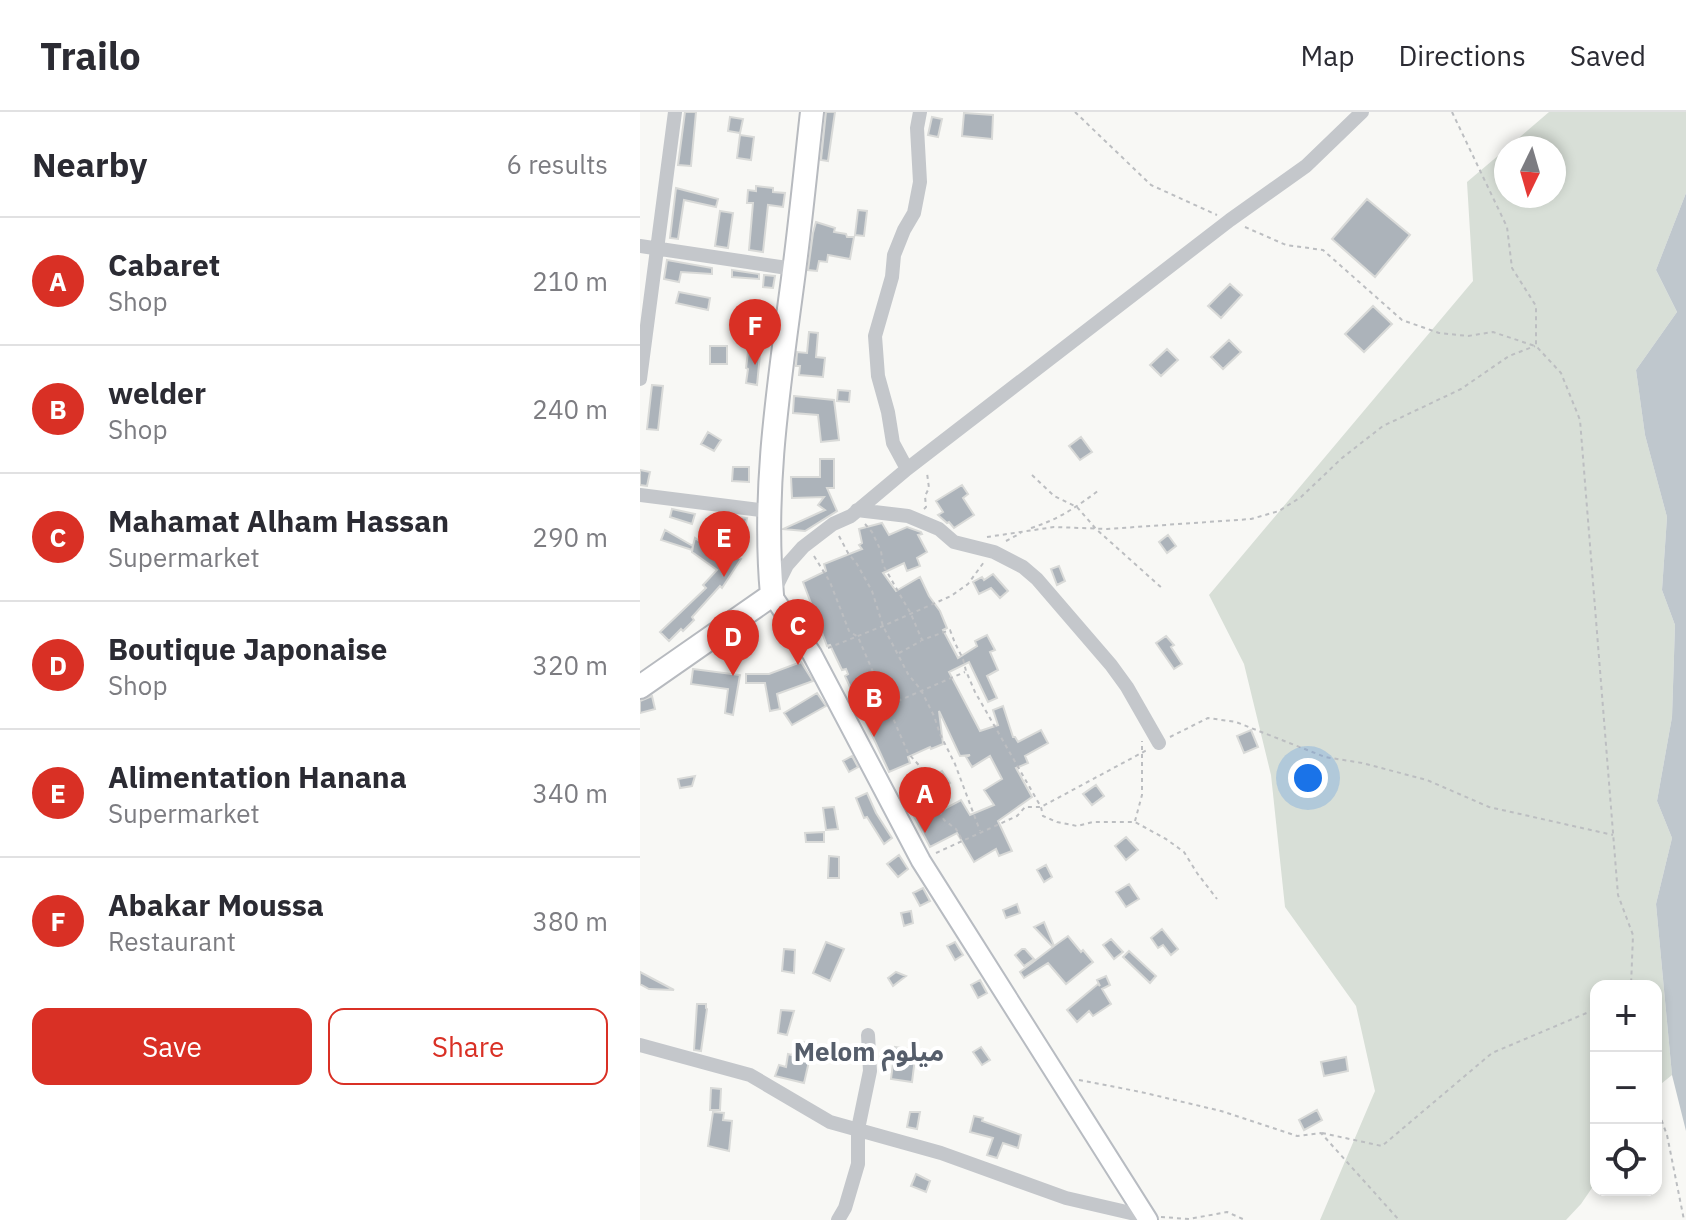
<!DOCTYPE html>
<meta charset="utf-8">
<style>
body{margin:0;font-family:"IBM Plex Sans","Noto Sans Arabic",sans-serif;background:#f2f2f3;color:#2b2b33}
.controls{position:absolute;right:24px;bottom:24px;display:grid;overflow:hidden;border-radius:16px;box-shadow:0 4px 12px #0003}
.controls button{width:72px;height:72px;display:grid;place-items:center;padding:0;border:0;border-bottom:2px solid #e1e1e2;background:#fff;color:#2b2b33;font:40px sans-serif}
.compass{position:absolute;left:854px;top:24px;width:72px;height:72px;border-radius:50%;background:#fff;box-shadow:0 4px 12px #0003;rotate:185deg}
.you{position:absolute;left:668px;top:666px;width:28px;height:28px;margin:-20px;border:6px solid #fff;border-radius:50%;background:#1a73e8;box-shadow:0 0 0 12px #1a73e833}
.badge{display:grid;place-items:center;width:52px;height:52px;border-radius:50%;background:#d93025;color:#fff;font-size:26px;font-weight:700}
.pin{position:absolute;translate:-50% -66px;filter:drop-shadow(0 2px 4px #0008)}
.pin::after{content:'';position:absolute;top:42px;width:28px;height:24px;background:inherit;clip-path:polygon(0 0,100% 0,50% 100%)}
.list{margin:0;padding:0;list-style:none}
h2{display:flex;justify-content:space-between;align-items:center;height:104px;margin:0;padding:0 32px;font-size:34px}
h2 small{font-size:26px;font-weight:400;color:#7c7c81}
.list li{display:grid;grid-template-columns:52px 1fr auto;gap:24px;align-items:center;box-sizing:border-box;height:128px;padding:0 32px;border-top:2px solid #e1e1e2}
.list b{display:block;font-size:30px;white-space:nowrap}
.list p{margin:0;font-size:26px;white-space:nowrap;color:#7c7c81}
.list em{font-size:26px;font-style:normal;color:#7c7c81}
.actions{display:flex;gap:16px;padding:24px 32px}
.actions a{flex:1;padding:18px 0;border:2px solid #d93025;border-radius:16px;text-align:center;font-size:28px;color:#d93025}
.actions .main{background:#d93025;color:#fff}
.icon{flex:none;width:44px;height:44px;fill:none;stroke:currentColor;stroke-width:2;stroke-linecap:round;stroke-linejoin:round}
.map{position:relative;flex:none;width:1046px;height:1108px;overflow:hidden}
header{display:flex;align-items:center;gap:48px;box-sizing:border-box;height:112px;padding:0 40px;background:#fff;border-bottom:2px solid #e1e1e2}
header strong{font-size:38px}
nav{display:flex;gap:44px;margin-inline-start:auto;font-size:28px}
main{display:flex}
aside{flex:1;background:#fff}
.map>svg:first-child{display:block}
.green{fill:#d8dfd7}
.water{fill:#bfc7cd}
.building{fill:#acb3ba;stroke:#d9dad8;stroke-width:2}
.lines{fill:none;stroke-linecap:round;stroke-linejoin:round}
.secondary-casing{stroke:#b8bcc2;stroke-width:22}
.primary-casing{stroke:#b7babf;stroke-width:26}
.path{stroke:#bcbec1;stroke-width:2;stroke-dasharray:4 4;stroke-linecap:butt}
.minor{stroke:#c4c7cb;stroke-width:14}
.secondary{stroke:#fff;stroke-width:18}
.primary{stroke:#fff;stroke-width:22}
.labels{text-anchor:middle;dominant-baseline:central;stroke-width:8;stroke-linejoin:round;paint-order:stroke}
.neighbourhood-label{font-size:26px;font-weight:bold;fill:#565e6b;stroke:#fff}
</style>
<header>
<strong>Trailo</strong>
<nav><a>Map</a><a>Directions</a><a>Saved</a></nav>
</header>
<main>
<aside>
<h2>Nearby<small>6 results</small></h2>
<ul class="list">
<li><span class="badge">A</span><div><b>Cabaret</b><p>Shop</p></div><em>210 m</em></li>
<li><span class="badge">B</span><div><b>welder</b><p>Shop</p></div><em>240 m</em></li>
<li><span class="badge">C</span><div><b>Mahamat Alham Hassan</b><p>Supermarket</p></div><em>290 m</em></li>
<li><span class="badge">D</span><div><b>Boutique Japonaise</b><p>Shop</p></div><em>320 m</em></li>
<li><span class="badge">E</span><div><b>Alimentation Hanana</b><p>Supermarket</p></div><em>340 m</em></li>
<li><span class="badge">F</span><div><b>Abakar Moussa</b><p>Restaurant</p></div><em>380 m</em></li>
</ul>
<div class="actions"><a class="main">Save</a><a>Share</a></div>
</aside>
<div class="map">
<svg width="1046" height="1108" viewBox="0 0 1046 1108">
<rect width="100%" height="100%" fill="#f8f8f5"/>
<!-- green -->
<path class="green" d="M909,0H1046V81L1016,158L1037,200L996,258L1005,323L1027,405L1022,478L1035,513L1032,605L1017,689L1032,726L1016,792L1032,963L1016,976V874H956V1070L941,1092L926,1108H680L735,979L716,894L645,795L631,663L604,552L569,483L833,169L827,70L866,37V84H914V36H867Z"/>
<!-- water -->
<path class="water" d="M1046,81V1019L1032,963L1016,792L1032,726L1017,689L1032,605L1035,513L1022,478L1027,405L1005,323L996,258L1037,200L1016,158Z"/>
<!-- building -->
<path class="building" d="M45,0H56L51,54L38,53Z
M186,0H195L188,49L181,48Z
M324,1L353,3L352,27L322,24Z
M90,5L103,7L100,21L88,19Z
M292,5L302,7L298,25L288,23Z
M100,23L114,25L111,48L97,46Z
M116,74L133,76V80L145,81L143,95L128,93L123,140L109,138L113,91H107L108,78L116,79Z
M36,76L78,87L76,95L44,88L38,127L30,126Z
M727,87L770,123L735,165L692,127Z
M218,98L227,99L224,124L215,123Z
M80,99L93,101L88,136L75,134Z
M176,110L195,116L194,120L206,122L207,125H214L210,147L188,143L187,150L179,149L177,159L168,158L173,121Z
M27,148L72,156V162L41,160L39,170L24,167Z
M92,158L119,162V167L92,165Z
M124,163L135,164L133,176L123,175Z
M590,172L602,183L581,206L568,194Z
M39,180L70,186L68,198L36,191Z
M733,194L752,212L724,240L705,222Z
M112,209L123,211L117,273L106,271L108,257L106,256Z
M169,220L178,221L176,245L185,246L183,265L159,263L160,254H156L157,240L167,241Z
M589,228L601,240L583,257L571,245Z
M70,234H87V252H70Z
M527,237L538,248L521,264L510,253Z
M12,273L23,274L18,318L7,317Z
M198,278L210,279L209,290L197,289Z
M154,284L194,288L199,328L181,330L178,303L153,301Z
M68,320L81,328L74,339L61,332Z
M441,325L452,340L440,348L429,334Z
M180,347H194V376H187L197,399L165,419L143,417L185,398L178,393L184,385L152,386L151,365H180Z
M93,355H109V370L92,369Z
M0,358L10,360L7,374L0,373Z
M322,373L328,382L323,386L334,403L314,416L309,410L307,411L298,403L303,400L296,389Z
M32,397L55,402L52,412L30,405Z
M74,402L107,406L99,446L101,447L82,476L80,474L52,505L54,508L43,519L41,517L29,529L20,520L66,476L63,473L77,458L52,440L53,434L52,438L21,428L25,418L53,434L55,426L78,442L85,413L72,410Z
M242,411L249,423L267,415L281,420L282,422L278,423L287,440L277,446L280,454L267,459L264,451L243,461L256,479L280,465L289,484L300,499L307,516L303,518L318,546L337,534L335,529L347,523L355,538L350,540L358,558L347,564L357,586L348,590L329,550L309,560L340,619L358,613L353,598L363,594L373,625H375L378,630L401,618L408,631L385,644L388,651L376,656L392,685L358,709L372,739L359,744L356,737L334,750L317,721L290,735L268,693L280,686L274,676L302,659L310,671L288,684L297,701L321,688L330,703L354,693L344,678L362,667L350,644L332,655L326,645L330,643L320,644L299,599L303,632L291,637L290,635L268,645L270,651L249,660L205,564L208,562L206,557L202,558L190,533L187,534L163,470L186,459L184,452L222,437L219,433L222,431L219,417Z
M528,423L536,434L527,441L519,430Z
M419,454L425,469L417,473L411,457Z
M353,462L368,479L360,486L351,476L339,482L333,470L342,465L344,468Z
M526,524L534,533L531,535L542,552L534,557L516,531Z
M161,550L173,569L137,582L140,597L130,599L125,571H106V562H129Z
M53,557L100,563L93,603L85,601L88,577L51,572Z
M177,581L186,594L152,613L144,601Z
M12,584L15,597L0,601V589Z
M611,618L618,635L604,641L597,624Z
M212,644L218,655L209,660L203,649Z
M55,664L52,674L40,676L38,667Z
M456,673L464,684L452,693L443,682Z
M227,681L236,701L252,726L244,732L227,705L224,706L216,686Z
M194,695L198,717L186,718L183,696Z
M184,720V730H166L165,721Z
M486,725L498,738L486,748L475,734Z
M259,743L268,757L258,765L247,752Z
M189,744L199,745V766H188Z
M406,753L412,765L404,770L397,758Z
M489,772L499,787L486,795L476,780Z
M283,776L290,789L280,794L273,781Z
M377,792L380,801L366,806L363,798Z
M271,799L273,811L264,814L261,801Z
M404,810L414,834L428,824L441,840L443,838L453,850L426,872L408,851L384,866L380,860L413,835L394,815Z
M522,817L538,837L531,843L523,833L518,836L511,826Z
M471,827L483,840L474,847L463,833Z
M186,830L204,837L190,869L173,861Z
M315,830L323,843L315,848L307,834Z
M144,837L155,838L154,861L142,859Z
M382,837H385L394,847L384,854L375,843Z
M489,839L516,864L510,871L483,845Z
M0,860L34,878L9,877L0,872Z
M256,860L266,864L253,874L248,866Z
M466,864L470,873L462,877L471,892L453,904L449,899L437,910L427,898L458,872L460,874L457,868Z
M340,868L347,881L338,886L331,873Z
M57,892H66V896L67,897L61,939L54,938Z
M141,898L154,899L147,923L138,921Z
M157,929L173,932L164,971L135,964L139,953L146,955L148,942L152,943Z
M255,935L276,938L272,970L251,967Z
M341,935L350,948L342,953L333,940Z
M706,945L708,959L684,964L681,950Z
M71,976L81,977L80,998H70Z
M677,998L682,1008L664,1018L659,1008Z
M73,1000L84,1001L83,1008L92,1009L89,1039L68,1034Z
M270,1000H280L277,1017L267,1015Z
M334,1004L343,1006L342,1009L381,1023L378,1036L363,1031L357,1046L347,1043L353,1026L330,1020Z
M276,1062L290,1069L286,1080L271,1074Z"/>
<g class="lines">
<!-- secondary casing -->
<g class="secondary-casing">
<path id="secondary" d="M132,483L172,542L281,749L508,1108"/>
</g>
<!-- primary casing -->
<g class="primary-casing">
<path id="primary" d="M0,575L132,483C122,374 140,267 154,159C161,106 166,53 172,0"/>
</g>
<!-- path -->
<path class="path" d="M435,0L511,73L577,103
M812,0L867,115L872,156L896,194V234L921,261L940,308L978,783L993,823L991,874
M605,115L646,133L683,138L762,208L799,221L828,224L853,220L895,234
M392,363L414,384L437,395L456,417L523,477
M284,397L286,395L285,384L289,376L287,361
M225,412L232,420L241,439L243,453L271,502L282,528L310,518L315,531L323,547L326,559L335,580L401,695L403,704L417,710L437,714L453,710H495L526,727L544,740L557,761L577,787
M391,416C417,408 437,395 459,378
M199,424L208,441L217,452L232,479L243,514L268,562L281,578L294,604L300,622L315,652L340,719
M347,425L414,415L467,417L611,407L639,399L661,385L702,346L743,314L821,277L869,244L895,234
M366,429L381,421
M174,444L190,470L209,519L218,525L268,641L285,660L299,689V698L304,708L316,717L322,728
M188,536L243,514L311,484L328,472L344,450
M259,541L281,529
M221,605L325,560
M530,625L568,606L596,610L685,645L722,651L787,668L849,695L973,723
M495,709L502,683V629
M296,741L377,704L385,695H401L507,638
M439,968L501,980L581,999L657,1024L681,1021L759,1108
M1016,993L1027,1023L1044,1108
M682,1021L742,1034L852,941L956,897
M521,1105L549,1107L587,1100L605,1108"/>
<!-- minor -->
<path class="minor" d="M0,134L154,157
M0,267L35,0
M267,357L253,331L248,300L238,264L235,224L252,165L254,143L264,118L274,101L280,70L277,16L280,0
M0,383L128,399
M217,398L268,404L299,417L314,430L354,440L383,455L397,467L471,553L487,575L519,631
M134,479L147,453L163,435L193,412L211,404L267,357L590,108L666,54L722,0
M0,933L110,963L190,1010L301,1041L426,1086L504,1104
M198,1108L205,1096L218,1052V1017L230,959L228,923"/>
<!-- secondary -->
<use href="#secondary" class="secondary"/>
<!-- primary -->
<use href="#primary" class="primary"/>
</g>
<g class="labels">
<!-- neighbourhood labels -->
<g class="neighbourhood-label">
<text x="229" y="939">Melom ميلوم</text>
</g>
</g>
</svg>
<div class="controls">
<button>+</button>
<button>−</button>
<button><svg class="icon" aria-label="locate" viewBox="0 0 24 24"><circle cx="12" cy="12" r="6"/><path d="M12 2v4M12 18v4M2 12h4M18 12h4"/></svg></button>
</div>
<svg class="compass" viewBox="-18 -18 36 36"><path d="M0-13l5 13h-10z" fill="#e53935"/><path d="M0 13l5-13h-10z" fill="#7c7c81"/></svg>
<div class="you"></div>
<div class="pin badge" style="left:285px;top:721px">A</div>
<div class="pin badge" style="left:234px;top:625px">B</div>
<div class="pin badge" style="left:158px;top:553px">C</div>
<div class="pin badge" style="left:93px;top:564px">D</div>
<div class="pin badge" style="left:84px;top:465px">E</div>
<div class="pin badge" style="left:115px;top:253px">F</div>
</div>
</main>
